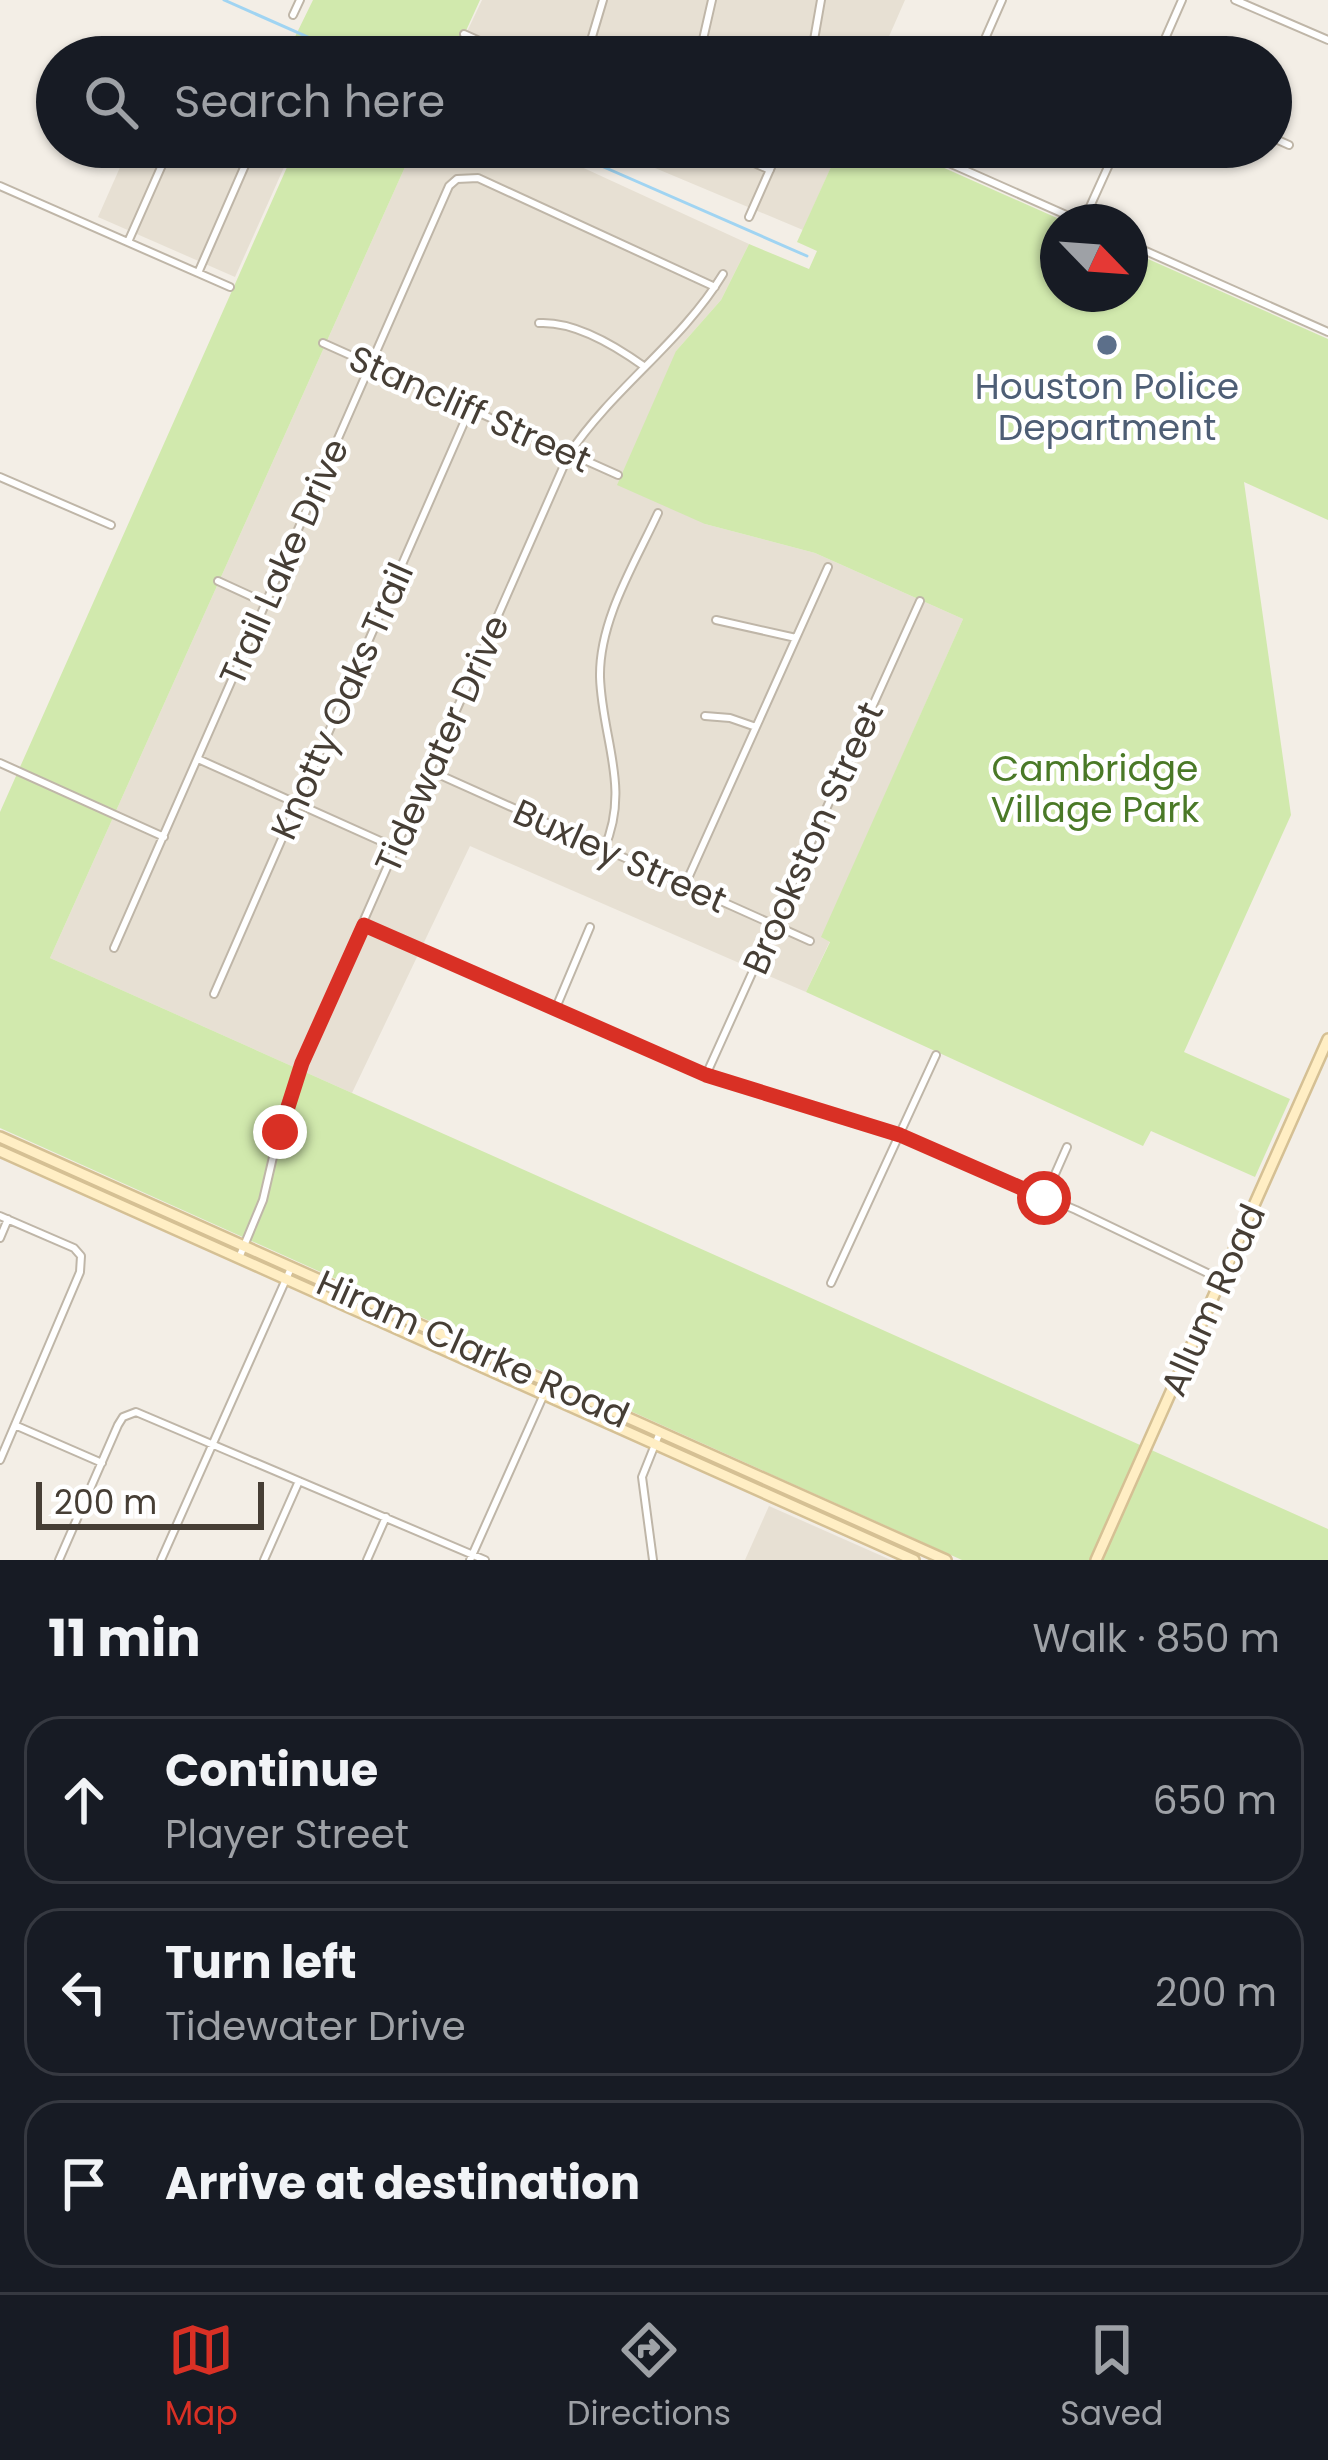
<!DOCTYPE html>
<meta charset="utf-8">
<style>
body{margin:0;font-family:Poppins,sans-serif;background:#20242c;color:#f1f3f6}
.compass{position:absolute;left:1040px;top:204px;width:108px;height:108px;border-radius:50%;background:#171b24;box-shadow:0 3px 9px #0004;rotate:115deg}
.scale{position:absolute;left:36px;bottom:30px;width:228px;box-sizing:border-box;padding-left:12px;border:6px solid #463e35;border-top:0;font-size:33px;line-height:42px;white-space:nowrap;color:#463e35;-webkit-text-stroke:9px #fff;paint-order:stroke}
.stop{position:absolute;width:36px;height:36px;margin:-27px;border:9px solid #d93025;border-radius:50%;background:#fff}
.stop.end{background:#d93025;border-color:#fff;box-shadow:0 3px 12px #0008}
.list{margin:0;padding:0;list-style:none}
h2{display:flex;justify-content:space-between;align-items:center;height:156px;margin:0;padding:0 48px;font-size:51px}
h2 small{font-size:39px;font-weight:400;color:#9ea1a6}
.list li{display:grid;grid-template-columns:78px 1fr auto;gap:36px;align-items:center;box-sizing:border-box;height:168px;margin:0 24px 24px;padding:0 24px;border:3px solid #363941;border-radius:36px}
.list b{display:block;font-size:45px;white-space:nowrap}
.list p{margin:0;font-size:39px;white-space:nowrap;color:#9ea1a6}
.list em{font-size:39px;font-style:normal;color:#9ea1a6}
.icon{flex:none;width:66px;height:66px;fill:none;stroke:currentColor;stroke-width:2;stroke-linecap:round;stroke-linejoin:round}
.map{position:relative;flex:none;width:1328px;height:1560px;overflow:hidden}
.search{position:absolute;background:#171b24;box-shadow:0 3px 9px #0004;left:36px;right:36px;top:36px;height:132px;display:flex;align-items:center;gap:30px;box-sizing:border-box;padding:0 42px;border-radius:66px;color:#9ea1a6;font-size:45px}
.sheet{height:732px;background:#171b24}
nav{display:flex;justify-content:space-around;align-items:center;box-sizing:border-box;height:168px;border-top:3px solid #363941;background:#171b24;font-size:33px;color:#9ea1a6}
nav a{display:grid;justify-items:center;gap:6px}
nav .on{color:#d93025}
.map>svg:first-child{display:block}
.residential{fill:#e7e0d3}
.green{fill:#d1e9ad}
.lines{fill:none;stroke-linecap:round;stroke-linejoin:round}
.stream{stroke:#a0d4f2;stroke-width:3}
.street-casing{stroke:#bfb6a8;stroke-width:10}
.secondary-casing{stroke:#d5c094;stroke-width:14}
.street{stroke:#fff;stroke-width:6}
.secondary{stroke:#ffeec4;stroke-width:9}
.route{stroke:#d93025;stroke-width:15}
.service-dot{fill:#5c6f8a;stroke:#fff;stroke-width:4.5}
.labels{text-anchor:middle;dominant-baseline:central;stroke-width:9;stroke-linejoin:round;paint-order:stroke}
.service-label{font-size:36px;fill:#4e5e75;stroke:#fff}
.street-label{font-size:36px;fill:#463e35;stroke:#fff}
.park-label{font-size:36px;fill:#4a7927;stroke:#fff}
</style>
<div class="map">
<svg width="1328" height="1560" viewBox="0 0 1328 1560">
<rect width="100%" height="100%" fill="#f3eee6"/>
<!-- residential -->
<path class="residential" d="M482,0H905L880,57H455Z
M129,147H293L235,277L98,217Z
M414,147H538L749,244L721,300L676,351L705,524L815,553L963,619L822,937L830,941L806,992L470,846L352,1093L50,958Z
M605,147H840L803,230Z
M769,1506L891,1560H745Z"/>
<!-- green -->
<path class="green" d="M313,0H480L454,57H319L291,45Z
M296,147H414L50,958L1328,1529V1560H962L0,1128V812Z
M840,147H897L1066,222H1058V294H1130V251L1328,339V520L1244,482L1291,815L1184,1052L1290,1099L1255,1177L1151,1131L1143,1146L806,992L830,942L821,937L963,619L815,553L705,524L617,485L676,351L721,300L749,244L809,269L817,251L797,242Z"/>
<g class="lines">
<!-- stream -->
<path class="stream" d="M224,0L353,57
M558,147L807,256"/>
<!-- street casing -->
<g class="street-casing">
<path id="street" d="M1235,0L1328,40
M293,15L300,0
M464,34L515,57
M586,57L603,0
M699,57L712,0
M811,57L821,0
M977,57L1002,0
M1157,57L1182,0
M1271,137L1289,145
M718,147L770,170
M913,147L1082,222
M0,186L230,287
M749,217L780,147
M1083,222L1117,147
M128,242L170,147
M1130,244L1328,332
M198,273L253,147
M539,323C575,321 616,346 645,367
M323,343L618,475
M0,477L111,525
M218,581L266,603
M716,620L796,638
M705,716L730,718L756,727
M198,759L396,848
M0,763L164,837
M431,771L810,941
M604,849C631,788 602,739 600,677C599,620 635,563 658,513
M685,885L828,567
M364,925L703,1074L900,1135L1076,1210L1222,1280
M114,948L449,186L457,179L478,178L715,287
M214,994L470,409
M555,1010L590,927
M706,1075L920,601
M1044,1199L1067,1147
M0,1216L74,1248L81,1256L80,1272L0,1460
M0,1238L8,1219
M239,1258L263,1200L283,1114L301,1063L569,454C614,387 681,343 723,274
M831,1283L936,1055
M17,1426L102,1463
M59,1560L118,1425L123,1417L136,1412L485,1560
M161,1560L291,1268
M264,1560L299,1481
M367,1560L386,1517
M470,1560L549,1383
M653,1560L642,1477L660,1432"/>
</g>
<!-- secondary casing -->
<g class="secondary-casing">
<path id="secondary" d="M0,1137L946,1560
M0,1151L914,1560
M1096,1560L1328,1039"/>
</g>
<!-- street -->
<use href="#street" class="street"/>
<!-- secondary -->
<use href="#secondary" class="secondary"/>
</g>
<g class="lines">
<!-- route -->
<path class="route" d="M280,1132L302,1063L364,925L706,1075L900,1135L1044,1198"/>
</g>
<!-- markers -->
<circle class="service-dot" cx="1107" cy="345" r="12"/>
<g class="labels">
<!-- service labels -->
<g class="service-label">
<text x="1107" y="386">Houston Police<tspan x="1107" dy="41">Department</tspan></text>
</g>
<!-- street labels -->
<g class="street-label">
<text transform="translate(470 409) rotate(24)">Stancliff Street</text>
<text transform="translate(284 562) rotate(-66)">Trail Lake Drive</text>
<text transform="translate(342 701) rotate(-66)">Knotty Oaks Trail</text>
<text transform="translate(442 744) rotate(-66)">Tidewater Drive</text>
<text transform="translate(813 838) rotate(-66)">Brookston Street</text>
<text transform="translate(620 856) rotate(24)">Buxley Street</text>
<text transform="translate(1213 1300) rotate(-66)">Allum Road</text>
<text transform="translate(473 1349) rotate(24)">Hiram Clarke Road</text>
</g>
<!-- park labels -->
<g class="park-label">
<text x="1095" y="768">Cambridge<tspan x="1095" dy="41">Village Park</tspan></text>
</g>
</g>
</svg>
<svg class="compass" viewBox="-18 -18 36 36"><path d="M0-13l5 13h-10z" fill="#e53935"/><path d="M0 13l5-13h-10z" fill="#9ea1a6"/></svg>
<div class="scale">200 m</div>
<div class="stop" style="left:1044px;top:1198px"></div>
<div class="stop end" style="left:280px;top:1132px"></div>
<div class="search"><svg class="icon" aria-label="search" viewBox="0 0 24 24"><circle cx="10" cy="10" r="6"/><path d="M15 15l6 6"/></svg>Search here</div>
</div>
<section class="sheet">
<h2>11 min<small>Walk · 850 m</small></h2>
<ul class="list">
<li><svg class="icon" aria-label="ahead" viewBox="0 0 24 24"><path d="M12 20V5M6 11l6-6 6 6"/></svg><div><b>Continue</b><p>Player Street</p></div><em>650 m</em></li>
<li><svg class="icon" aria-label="left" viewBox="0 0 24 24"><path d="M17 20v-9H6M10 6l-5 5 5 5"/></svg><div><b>Turn left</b><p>Tidewater Drive</p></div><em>200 m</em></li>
<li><svg class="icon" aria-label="arrive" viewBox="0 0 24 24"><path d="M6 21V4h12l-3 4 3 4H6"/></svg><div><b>Arrive at destination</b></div></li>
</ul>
</section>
<nav>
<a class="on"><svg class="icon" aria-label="map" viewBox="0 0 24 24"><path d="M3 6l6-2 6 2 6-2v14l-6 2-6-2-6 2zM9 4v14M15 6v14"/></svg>Map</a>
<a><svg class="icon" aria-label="directions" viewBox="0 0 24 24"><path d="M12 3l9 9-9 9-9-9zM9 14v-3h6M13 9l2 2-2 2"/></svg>Directions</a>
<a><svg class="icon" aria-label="saved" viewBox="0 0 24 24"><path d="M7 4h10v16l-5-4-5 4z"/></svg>Saved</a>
</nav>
